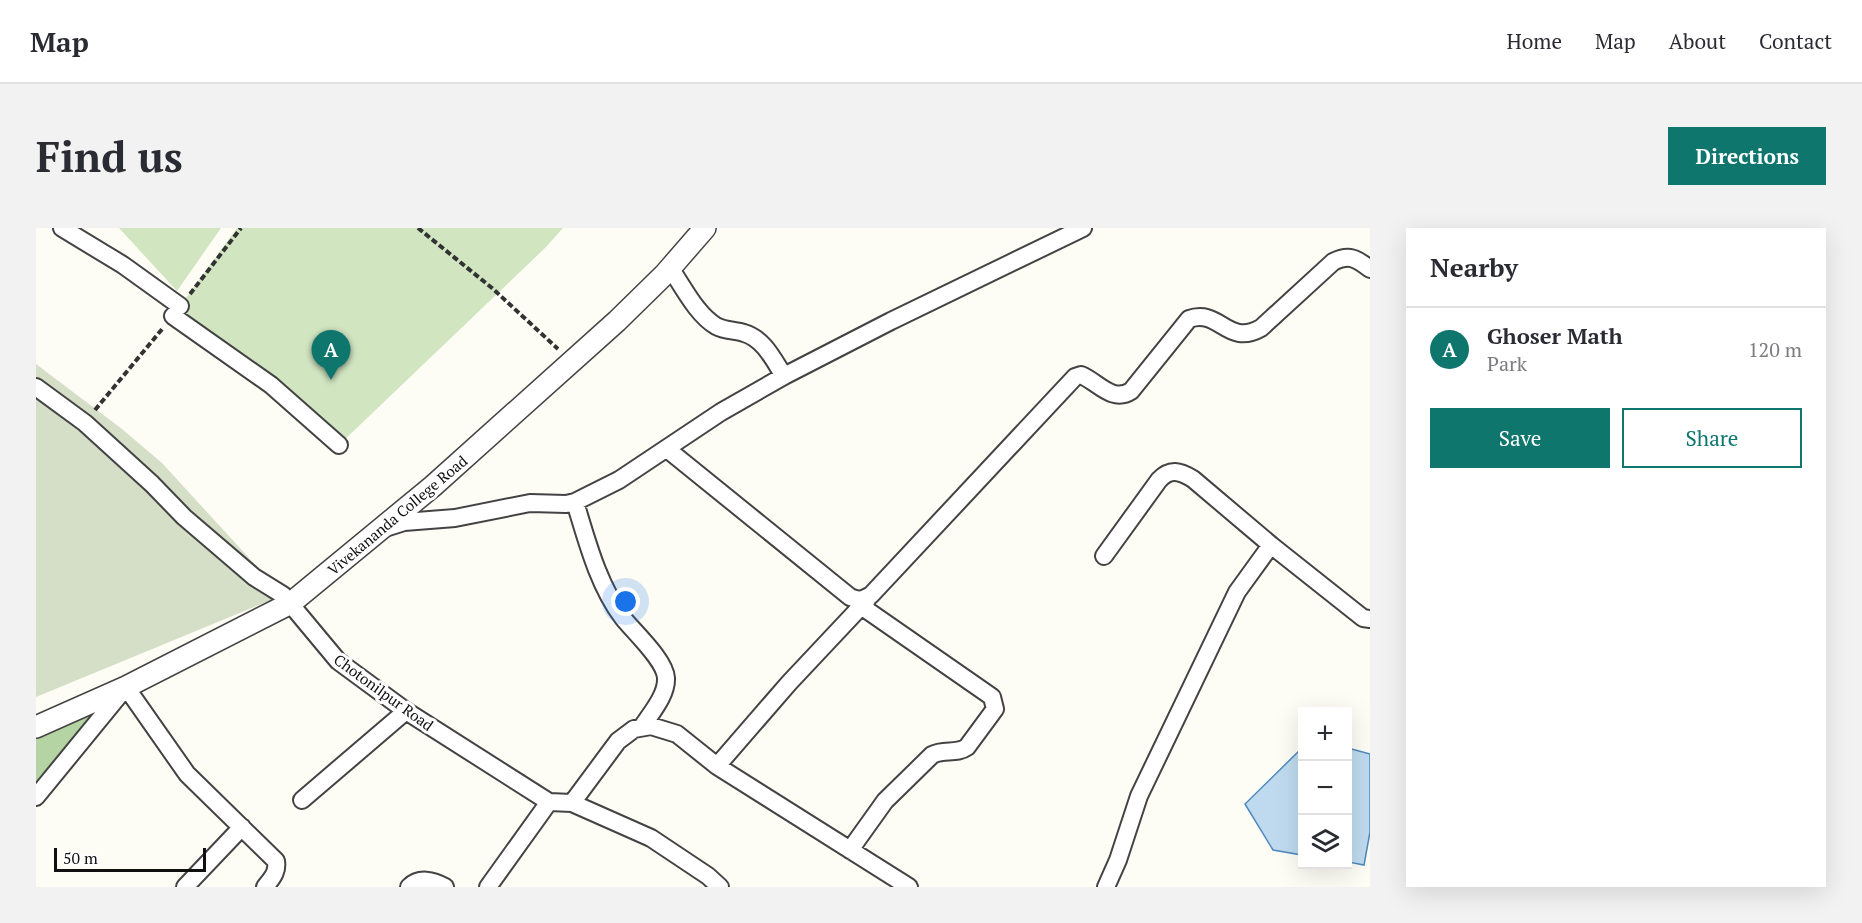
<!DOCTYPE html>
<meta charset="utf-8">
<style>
body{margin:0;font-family:"PT Serif",serif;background:#f2f2f3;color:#2b2b33}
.controls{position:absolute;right:18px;bottom:18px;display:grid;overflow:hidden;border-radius:0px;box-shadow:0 6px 24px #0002}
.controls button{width:54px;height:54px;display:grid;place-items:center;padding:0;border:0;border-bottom:2px solid #e1e1e2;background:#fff;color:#2b2b33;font:30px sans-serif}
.scale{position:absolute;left:18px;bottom:15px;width:152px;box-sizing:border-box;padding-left:6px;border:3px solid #101010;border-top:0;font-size:16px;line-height:21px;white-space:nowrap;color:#101010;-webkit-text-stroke:4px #fff;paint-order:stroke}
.you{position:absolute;left:590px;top:374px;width:21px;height:21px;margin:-15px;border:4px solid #fff;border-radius:50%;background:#1a73e8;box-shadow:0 0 0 9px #1a73e833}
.badge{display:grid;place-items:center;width:39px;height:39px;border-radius:50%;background:#0f766e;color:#fff;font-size:20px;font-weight:700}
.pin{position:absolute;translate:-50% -50px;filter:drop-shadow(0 2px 3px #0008)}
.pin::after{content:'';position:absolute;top:32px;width:21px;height:18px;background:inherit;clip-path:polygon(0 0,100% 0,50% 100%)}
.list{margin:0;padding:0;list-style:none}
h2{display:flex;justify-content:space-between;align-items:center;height:78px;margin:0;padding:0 24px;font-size:26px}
h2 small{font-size:20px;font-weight:400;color:#7c7c81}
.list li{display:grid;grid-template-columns:39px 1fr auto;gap:18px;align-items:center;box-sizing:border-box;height:84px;padding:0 24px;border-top:2px solid #e1e1e2}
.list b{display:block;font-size:22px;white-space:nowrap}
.list p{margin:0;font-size:20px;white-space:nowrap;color:#7c7c81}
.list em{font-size:20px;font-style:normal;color:#7c7c81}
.actions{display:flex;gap:12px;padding:18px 24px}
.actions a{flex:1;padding:14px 0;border:2px solid #0f766e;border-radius:0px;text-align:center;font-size:21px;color:#0f766e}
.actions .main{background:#0f766e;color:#fff}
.icon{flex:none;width:33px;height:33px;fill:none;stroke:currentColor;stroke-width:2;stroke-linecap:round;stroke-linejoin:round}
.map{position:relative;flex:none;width:1334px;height:659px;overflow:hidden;border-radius:0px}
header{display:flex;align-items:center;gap:36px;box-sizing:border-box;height:84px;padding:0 30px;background:#fff;border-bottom:2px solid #e1e1e2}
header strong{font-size:28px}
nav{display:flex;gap:33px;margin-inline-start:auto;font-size:21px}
.intro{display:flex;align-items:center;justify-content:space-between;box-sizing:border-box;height:144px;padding:0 36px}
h1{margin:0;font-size:42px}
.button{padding:15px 27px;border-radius:0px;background:#0f766e;color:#fff;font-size:21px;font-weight:700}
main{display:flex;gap:36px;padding:0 36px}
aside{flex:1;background:#fff;border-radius:0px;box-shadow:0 6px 24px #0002}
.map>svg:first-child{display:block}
.green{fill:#d1e5c1}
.forest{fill:#b5d4a3}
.cemetery{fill:#d5dfc7}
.water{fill:#bfdaef;stroke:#4f89bd;stroke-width:1.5}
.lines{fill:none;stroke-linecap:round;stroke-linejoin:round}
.minor-casing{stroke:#434343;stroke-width:20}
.tertiary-casing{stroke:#434343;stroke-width:24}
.path{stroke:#323232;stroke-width:4;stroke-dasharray:6 3;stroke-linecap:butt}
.minor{stroke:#fff;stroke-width:16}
.tertiary{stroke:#fff;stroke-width:21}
.labels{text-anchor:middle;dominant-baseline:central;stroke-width:6;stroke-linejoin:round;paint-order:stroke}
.street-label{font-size:15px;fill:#101010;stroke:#fff}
</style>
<header>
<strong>Map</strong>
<nav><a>Home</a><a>Map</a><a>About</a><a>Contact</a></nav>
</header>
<div class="intro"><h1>Find us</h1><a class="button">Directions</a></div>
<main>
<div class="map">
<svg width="1334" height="659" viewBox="0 0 1334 659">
<rect width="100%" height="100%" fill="#fefdf5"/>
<!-- green -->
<path class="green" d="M83,0H185L141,63Z
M201,0H527L509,20L303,217L137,88Z"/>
<!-- forest -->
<path class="forest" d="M68,476L0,556V506Z"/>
<!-- cemetery -->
<path class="cemetery" d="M0,136L86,201L126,235L247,367L0,469Z"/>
<!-- water -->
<path class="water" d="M1266,520V627L1237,622L1209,576Z
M1312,520L1334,526V604L1328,637L1312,634Z"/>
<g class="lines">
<!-- minor casing -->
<g class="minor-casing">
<path id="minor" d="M26,0L87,37L144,78
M634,40C647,58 660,86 680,98C689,103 699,102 708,105C728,111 737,131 748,148
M137,88L235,157L303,217
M0,159L49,195L116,256L148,289L218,349L247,367L302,433L370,483L513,574L536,575L615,610L672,648L684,659
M631,221L814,369C823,373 826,372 835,367L1039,149L1045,147C1062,154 1076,175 1095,163L1153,91C1184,80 1191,119 1225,100L1297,34C1313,26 1320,30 1334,41
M539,274C551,313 562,357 587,390C598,404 629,432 630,450C631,467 615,485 606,499
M349,300L368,294L419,290L494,275L530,276L539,274L583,252L685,184L748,148L855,93L1047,0
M1068,328L1123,252C1134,240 1144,243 1157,251L1235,317
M681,538L753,455L831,372
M0,569L90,459L151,546L240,633C242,645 235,651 229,659
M266,572L370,483
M536,575L582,513L598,501L615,498L641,506L681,538L873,659
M814,622L849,573L896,527C908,520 920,527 931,519L959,481L956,469L825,378
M149,659L206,599
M373,659C383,649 397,652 409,659
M452,659L513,574
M1070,659L1082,632L1103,568L1201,364L1235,317L1327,390L1334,391"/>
</g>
<!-- tertiary casing -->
<g class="tertiary-casing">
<path id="tertiary" d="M0,499L90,459L255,375L397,258L581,93L629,46L669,0"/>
</g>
<!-- path -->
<path class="path" d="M382,0L456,60L522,121
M154,66L205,0
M59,182L127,100"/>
<!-- minor -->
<use href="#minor" class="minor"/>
<!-- tertiary -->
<use href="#tertiary" class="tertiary"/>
</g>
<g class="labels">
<!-- street labels -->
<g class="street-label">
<text transform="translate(361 287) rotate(-40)">Vivekananda College Road</text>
<text transform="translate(348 464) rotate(36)">Chotonilpur Road</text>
</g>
</g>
</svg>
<div class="controls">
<button>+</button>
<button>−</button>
<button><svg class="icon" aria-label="layers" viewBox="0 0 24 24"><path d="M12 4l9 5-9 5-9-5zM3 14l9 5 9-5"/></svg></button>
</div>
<div class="scale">50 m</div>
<div class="you"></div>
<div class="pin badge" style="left:295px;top:152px">A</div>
</div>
<aside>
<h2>Nearby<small></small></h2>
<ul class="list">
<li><span class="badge">A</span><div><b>Ghoser Math</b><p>Park</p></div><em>120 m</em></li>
</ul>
<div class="actions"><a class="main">Save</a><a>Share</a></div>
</aside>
</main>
